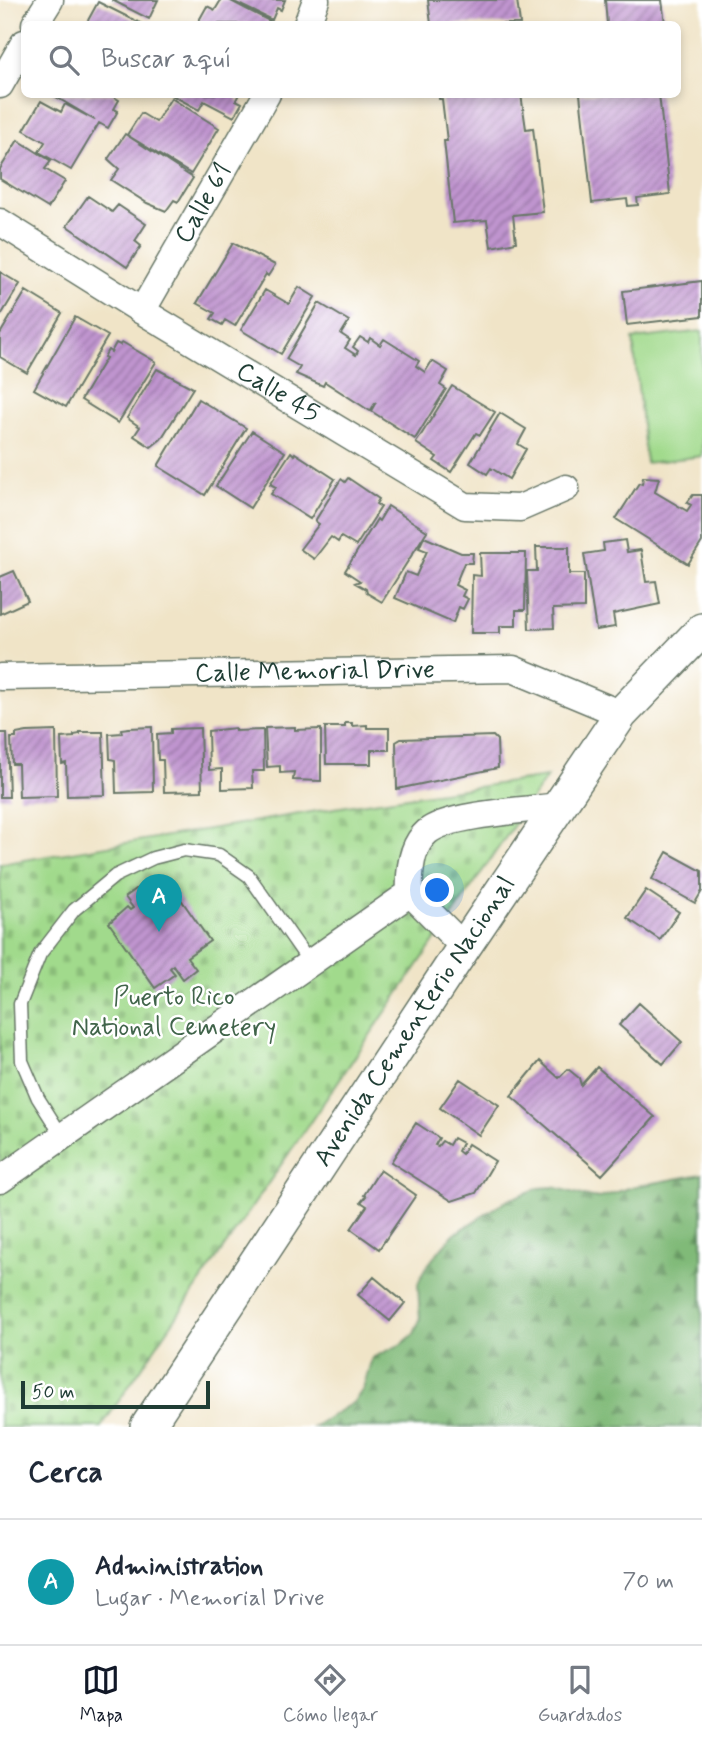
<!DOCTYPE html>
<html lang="es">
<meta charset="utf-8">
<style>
body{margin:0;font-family:Mynerve,sans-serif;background:#f2f2f3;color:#1f2937}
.scale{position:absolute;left:21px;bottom:18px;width:189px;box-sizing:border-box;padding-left:7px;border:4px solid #1f3d34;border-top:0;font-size:19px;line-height:24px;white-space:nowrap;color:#1f3d34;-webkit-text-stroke:5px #fff;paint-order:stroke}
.you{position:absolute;left:438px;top:891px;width:24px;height:24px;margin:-18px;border:5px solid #fff;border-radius:50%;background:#1a73e8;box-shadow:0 0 0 10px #1a73e833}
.badge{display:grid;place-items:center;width:46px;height:46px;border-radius:50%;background:#111827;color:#fff;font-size:23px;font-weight:700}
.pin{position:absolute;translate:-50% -58px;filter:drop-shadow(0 2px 4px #0008)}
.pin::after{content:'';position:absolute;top:37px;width:24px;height:21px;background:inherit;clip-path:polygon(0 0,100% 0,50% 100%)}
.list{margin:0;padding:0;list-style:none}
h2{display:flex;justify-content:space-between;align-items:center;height:91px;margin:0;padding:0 28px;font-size:30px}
h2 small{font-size:23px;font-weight:400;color:#747a83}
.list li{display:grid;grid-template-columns:46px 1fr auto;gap:21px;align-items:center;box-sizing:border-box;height:126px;padding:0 28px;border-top:2px solid #e0e1e3}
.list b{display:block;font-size:26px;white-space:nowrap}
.list p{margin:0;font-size:23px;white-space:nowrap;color:#747a83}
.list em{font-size:23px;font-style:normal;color:#747a83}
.icon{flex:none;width:38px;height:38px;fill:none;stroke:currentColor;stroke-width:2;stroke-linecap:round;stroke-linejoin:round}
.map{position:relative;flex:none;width:702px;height:1427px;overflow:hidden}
.search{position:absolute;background:#fff;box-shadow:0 4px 10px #0003;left:21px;right:21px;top:21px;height:77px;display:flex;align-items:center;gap:18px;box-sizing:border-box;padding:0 24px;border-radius:10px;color:#747a83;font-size:26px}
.sheet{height:217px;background:#fff}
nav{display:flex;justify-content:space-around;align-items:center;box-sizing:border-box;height:98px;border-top:2px solid #e0e1e3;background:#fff;font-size:19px;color:#747a83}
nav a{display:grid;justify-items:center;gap:4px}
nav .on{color:#111827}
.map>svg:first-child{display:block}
.forest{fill:url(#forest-firs);stroke:#507c56;stroke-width:2}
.cemetery{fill:url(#cemetery-stones);stroke:#608c60;stroke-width:2}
.pitch{fill:#a1da8c;stroke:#608c60;stroke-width:2}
.building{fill:url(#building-hatch)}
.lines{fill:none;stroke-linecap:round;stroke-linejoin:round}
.service-casing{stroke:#687767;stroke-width:15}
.minor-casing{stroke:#687767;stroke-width:29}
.tertiary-casing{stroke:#687767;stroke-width:36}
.service{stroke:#fff;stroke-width:12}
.minor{stroke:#fff;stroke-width:26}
.tertiary{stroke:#fff;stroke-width:33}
.labels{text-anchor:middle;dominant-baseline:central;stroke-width:5;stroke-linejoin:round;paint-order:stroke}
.street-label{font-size:26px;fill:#1f3d34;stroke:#fff}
.park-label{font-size:26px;fill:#40644a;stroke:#fff}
</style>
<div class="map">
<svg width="702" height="1427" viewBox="0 0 702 1427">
<defs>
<pattern id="forest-firs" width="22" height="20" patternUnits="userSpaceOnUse" patternTransform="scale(1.75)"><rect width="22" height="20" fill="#80ba78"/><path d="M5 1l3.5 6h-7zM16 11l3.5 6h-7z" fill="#689863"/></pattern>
<pattern id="cemetery-stones" width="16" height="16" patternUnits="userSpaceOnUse" patternTransform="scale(1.75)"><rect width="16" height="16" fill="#a1da8c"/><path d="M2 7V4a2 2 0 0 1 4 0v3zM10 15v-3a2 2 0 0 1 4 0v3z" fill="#8abc79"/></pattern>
<pattern id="building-hatch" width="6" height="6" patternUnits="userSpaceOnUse" patternTransform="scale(1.75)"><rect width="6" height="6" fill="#c094cf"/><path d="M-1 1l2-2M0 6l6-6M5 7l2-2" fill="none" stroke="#9b7aa9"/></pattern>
</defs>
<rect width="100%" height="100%" fill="#fff"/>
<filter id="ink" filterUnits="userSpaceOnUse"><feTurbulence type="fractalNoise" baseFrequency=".0143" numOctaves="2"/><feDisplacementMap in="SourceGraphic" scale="14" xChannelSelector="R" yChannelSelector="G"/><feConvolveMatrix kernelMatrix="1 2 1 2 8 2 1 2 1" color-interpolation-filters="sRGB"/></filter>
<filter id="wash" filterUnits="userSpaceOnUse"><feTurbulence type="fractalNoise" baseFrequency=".00686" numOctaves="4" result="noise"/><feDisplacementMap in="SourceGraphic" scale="28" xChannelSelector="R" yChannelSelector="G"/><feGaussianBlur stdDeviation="1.57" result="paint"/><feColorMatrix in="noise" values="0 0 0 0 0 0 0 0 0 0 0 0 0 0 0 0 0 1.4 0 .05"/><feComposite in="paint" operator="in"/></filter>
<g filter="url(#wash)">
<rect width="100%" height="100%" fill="#f0e4c7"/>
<!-- forest -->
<path class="forest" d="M702,1174V1427H313L354,1402L363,1389L372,1358L402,1344L414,1334L420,1320L418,1284L424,1270L443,1246L454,1234L508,1200L539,1188L554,1187L585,1196L600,1198L632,1187Z"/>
<!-- cemetery -->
<path class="cemetery" d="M547,777L101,1427H0V864L359,804Z"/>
<!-- pitch -->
<path class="pitch" d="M702,331V456L646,463L633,339Z"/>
<g id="blocks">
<!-- building -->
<path class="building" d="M112,0H158L149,19Z
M221,0H229L275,24H197L207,6L215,10Z
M230,0H285L281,10L277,8L272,20Z
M428,0H517L520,24H431Z
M605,0H662L665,24H607Z
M98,2L142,24H86Z
M51,94H115L114,97L119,100L114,109L118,111L108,128L99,123L71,170L39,152L45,142L24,130L41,101L61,112L65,104L95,120Z
M170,94H239L236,100L242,103L234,117L204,101L199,110Z
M439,94H521L526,129L533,128L543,212L513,215L516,242L491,247L487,220L453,223L444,141H447L442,99H439Z
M580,94H659L670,194L637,198L638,205L628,206L627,199L592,203Z
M171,98L219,128L191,174L127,135L141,113L156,122Z
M125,134L193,178L178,202L174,200L166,211L147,203L111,180L119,169L108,159Z
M18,140L51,161L45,169L65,181L48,208L0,179V169Z
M88,196L112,212L118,205L146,224L135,241L141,246L127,267L67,226Z
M233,243L275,265L268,276L266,274L235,326L225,320L222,325L211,319L215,313L197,303Z
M0,272L20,284L0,317Z
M702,281V316L627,325L623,291Z
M299,287L315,297L281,354L241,330L265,290L289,304Z
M26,291L62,313L27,373L0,357V334Z
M319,303L349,321L341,334L350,340L345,348L356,355L358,351L353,347L360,337L368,342L370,338L380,345L384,339L419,361L416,366L425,372L432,361L448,371L440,385L446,389L415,439L371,411L376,402L370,411L325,382L323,386L296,374L300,367L286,359Z
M75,317L108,336L66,407L34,389Z
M122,342L156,362L118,423L81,400L106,358L104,357L108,350L111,352L116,343L120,345Z
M157,369L193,388L161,439L151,447L134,436L140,427L127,418Z
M452,386L495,412L480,435L476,433L451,472L434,461L437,457L416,443Z
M198,399L246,428L205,495L158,466Z
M500,413L526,429L518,444L526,449L509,479L491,468L487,474L470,463Z
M252,431L285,452L250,508L216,486Z
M291,452L294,455L295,453L335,479L310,519L271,494L276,487L270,484Z
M643,477L659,478L655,492L687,511L691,505L687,503L693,495H702V542L688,564L616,519L639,483L642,484Z
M348,478L379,499L376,504L381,507L356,546L341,537L338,542L331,537L314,559L300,549L319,524L315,521L341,479L345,482Z
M388,506L427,531L382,602L367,593L366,589L355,583L360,581L345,571L377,519L379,521Z
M424,537L461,553H473L472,563H464L455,585L465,590L462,596L468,599L463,609L459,607L453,623L395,598L406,572L416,576L427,551L419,548Z
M625,540L627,552L641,550L646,582L656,581L660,604L613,614L615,627L596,630L584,554L604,551L603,543Z
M536,547H569V574H584V608L553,609L554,628L529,629L527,571H537Z
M480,553H526L525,610H516V626H500V633H471L472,575L481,576Z
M14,571L28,601L0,614V577Z
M345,723H352V726L367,725V728H389V750H371V764H326L325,727H345Z
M152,727L153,792L116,793L115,760L110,759L109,734L122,733L121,729L129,728Z
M295,727V730L321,729V781L293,780L294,772L280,773V766L267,767L265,728Z
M200,728L202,791L164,792L163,760H158L157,734L171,733V729Z
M235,728V731L263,730L264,771H252L253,788L222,789V769L209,770L208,731Z
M56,731L57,796L19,797L18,764H12L11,738H16V734L27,732Z
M80,732H103L105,795L67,796L66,763L62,764L61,738L74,737V735L80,734Z
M0,733H7L9,797H0Z
M493,736L497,740L498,768L397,789L396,742L401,739Z
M667,852L702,871V891L695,903L652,879Z
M150,879L162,895L158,898L160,902L175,891L210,941L187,957L196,969L183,979L173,965L170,968L175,974L155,988L109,923L127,907L130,910L133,908L125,897Z
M646,890L679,912L660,940L627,918Z
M639,1003L682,1042L663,1064L619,1025Z
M540,1061L559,1078L568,1069L579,1078L581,1085L597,1067L655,1117L602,1175L511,1096Z
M460,1079L499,1105L479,1135L440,1108Z
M416,1123L439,1138L435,1145L438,1146L442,1141L449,1145L453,1138L462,1143L458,1151L462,1154L468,1144L495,1161L476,1193L452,1201L391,1162Z
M380,1170L416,1195L379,1249L351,1229L367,1206L361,1202L366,1196L364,1195Z
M374,1277L405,1303L390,1321L358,1295Z"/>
</g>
</g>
<g filter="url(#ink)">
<use href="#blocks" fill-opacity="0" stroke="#687767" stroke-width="2"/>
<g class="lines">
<!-- service casing -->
<g class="service-casing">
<path id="service" d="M62,1136L38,1098L22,1061L20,1004L40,954L74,910L115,876L153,858L184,850L219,855L249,876L310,963"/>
</g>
<!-- minor casing -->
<g class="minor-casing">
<g id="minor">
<path d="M35,24L50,0"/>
<path d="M307,24L316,0"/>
<path d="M0,85L24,43"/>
<path id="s1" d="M0,222L142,311L465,506L520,508L566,488"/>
<path id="s2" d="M142,311L267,94"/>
<path id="s3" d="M0,677L513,669L621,714"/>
<path d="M410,893L464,947"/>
<path d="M0,1180L410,893C409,873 411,846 427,832C448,814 530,810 559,806"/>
</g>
</g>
<!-- tertiary casing -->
<g class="tertiary-casing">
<g id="tertiary">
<path id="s4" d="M147,1427L464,947L621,714L702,630"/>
</g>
</g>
<!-- service -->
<use href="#service" class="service"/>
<!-- minor -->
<use href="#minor" class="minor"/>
<!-- tertiary -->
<use href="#tertiary" class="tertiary"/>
</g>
</g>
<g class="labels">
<!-- street labels -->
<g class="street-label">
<text stroke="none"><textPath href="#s2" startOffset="124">Calle 61</textPath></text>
<text stroke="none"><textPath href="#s1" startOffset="326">Calle 45</textPath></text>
<text stroke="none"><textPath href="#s3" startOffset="315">Calle Memorial Drive</textPath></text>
<text stroke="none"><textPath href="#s4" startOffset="486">Avenida Cementerio Nacional</textPath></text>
</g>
<!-- park labels -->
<g class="park-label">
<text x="174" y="998">Puerto Rico<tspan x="174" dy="30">National Cemetery</tspan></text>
</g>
</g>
</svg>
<div class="scale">50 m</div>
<div class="you"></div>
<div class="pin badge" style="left:159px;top:932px;background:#0f9aa8">A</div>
<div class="search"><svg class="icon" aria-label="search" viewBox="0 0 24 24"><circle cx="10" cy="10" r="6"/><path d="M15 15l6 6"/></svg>Buscar aquí</div>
</div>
<section class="sheet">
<h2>Cerca<small></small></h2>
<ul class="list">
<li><span class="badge" style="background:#0f9aa8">A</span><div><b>Administration</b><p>Lugar · Memorial Drive</p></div><em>70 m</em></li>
</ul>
</section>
<nav>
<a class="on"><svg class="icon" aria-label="map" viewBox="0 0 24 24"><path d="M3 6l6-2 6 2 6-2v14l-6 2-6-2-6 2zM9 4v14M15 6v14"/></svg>Mapa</a>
<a><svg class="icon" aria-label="directions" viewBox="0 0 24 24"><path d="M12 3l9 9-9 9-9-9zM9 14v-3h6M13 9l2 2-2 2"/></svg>Cómo llegar</a>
<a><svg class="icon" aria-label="saved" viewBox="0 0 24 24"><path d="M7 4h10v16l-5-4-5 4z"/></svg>Guardados</a>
</nav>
